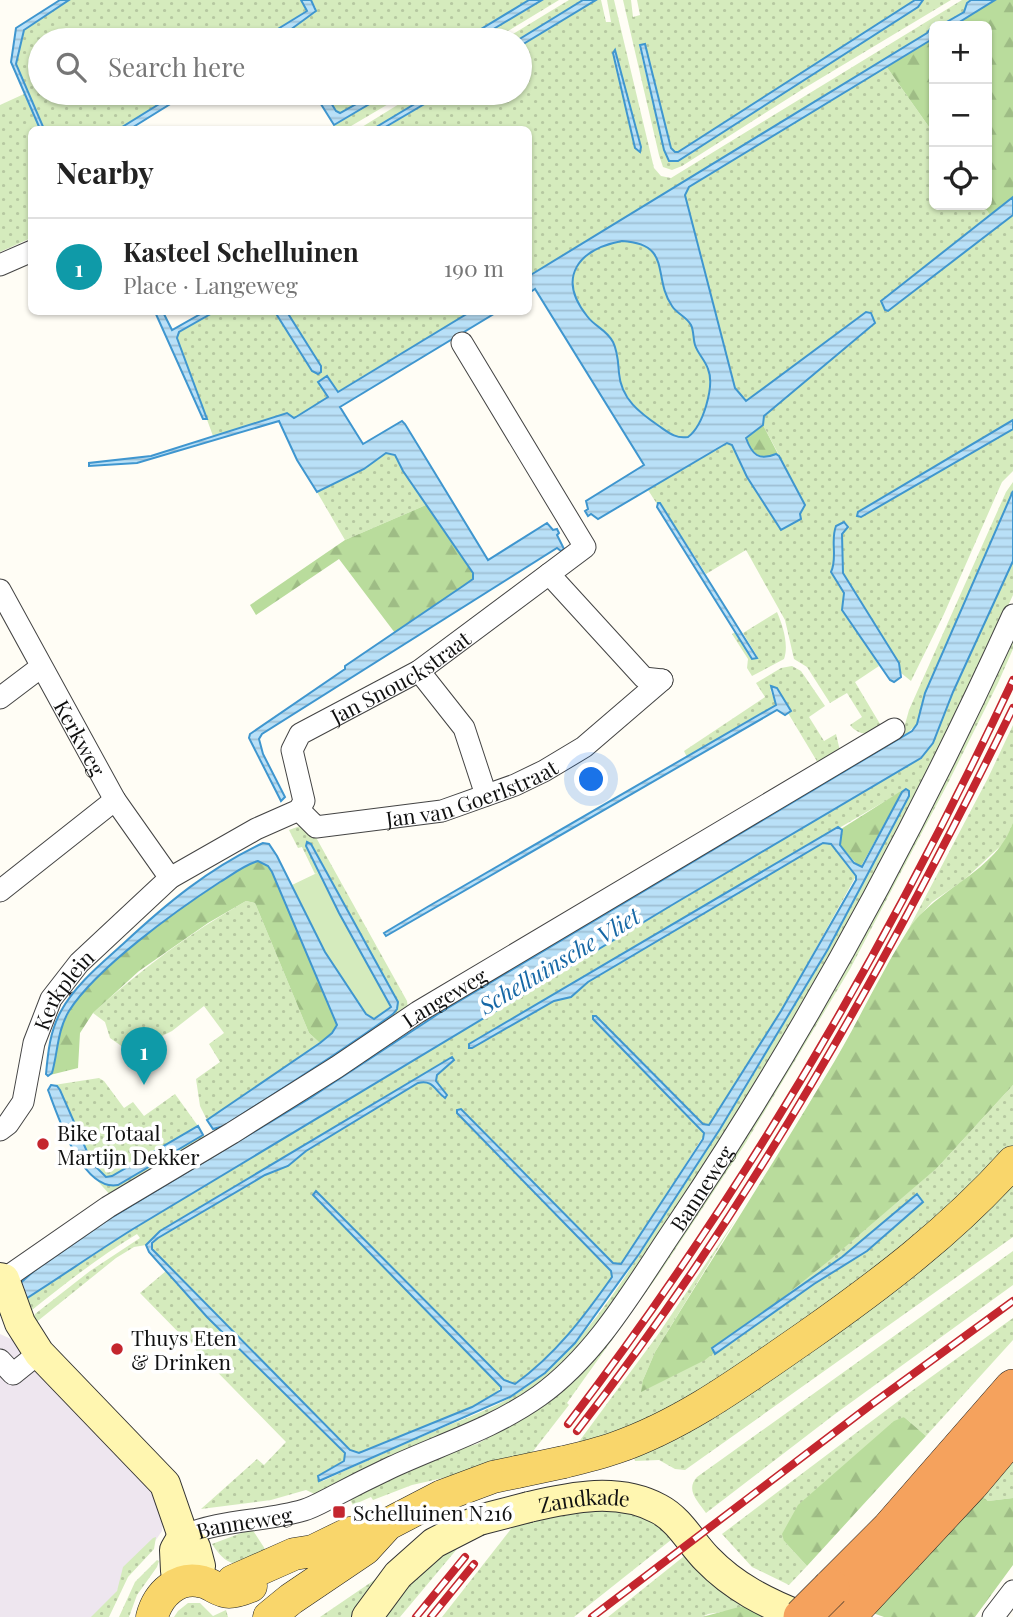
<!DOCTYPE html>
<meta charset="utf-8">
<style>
body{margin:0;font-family:"Playfair Display",serif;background:#f2f2f2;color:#222}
.controls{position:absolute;right:21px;top:21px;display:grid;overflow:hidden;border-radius:10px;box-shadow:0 2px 5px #0004}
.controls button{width:63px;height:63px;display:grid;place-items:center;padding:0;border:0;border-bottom:2px solid #e0e0e0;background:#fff;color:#222;font:35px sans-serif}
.you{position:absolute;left:592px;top:780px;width:24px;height:24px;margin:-18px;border:5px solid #fff;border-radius:50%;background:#1a73e8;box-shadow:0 0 0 10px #1a73e833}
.badge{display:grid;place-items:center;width:46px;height:46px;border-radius:50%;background:#d93025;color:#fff;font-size:23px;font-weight:700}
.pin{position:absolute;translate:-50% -58px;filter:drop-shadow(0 2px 4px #0008)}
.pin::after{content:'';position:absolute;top:37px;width:24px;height:21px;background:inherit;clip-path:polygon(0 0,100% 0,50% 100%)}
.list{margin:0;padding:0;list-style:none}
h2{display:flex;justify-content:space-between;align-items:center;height:91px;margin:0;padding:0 28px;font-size:30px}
h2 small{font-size:23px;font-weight:400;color:#767676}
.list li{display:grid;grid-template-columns:46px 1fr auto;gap:21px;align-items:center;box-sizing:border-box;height:98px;padding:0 28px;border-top:2px solid #e0e0e0}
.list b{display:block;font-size:26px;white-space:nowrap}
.list p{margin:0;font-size:23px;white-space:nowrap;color:#767676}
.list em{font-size:23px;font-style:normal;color:#767676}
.icon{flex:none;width:38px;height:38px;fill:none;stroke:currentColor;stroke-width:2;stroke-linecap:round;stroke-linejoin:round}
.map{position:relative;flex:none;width:1013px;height:1617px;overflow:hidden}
.search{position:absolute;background:#fff;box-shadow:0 2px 5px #0004;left:28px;top:28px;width:504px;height:77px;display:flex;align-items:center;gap:18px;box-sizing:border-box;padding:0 24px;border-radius:38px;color:#767676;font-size:26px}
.panel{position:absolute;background:#fff;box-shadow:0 2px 5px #0004;left:28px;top:126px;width:504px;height:189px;border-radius:10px}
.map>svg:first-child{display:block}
.industrial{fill:#eee6ef}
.grass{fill:url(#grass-dots)}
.forest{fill:url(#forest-firs)}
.garden{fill:#d5ebbd}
.water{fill:url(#water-rules);stroke:#3f96cf;stroke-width:2;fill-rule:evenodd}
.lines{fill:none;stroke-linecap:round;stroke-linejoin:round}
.street-casing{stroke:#444;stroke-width:23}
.secondary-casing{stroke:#333;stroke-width:32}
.primary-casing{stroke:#222;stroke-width:33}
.highway-casing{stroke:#222;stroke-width:38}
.street{stroke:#fff;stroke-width:21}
.secondary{stroke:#fff6b0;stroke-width:30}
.primary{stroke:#f9d66b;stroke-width:32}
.highway{stroke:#f5a25d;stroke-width:37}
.rail-casing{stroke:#c4262e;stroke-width:8}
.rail{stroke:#fff;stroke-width:5;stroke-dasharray:16;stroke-linecap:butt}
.secondary-bridge-casing{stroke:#333;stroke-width:32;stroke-linecap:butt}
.primary-bridge-casing{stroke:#222;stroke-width:33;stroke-linecap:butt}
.highway-bridge-casing{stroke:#222;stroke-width:38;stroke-linecap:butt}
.secondary-bridge{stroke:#fff6b0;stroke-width:30}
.primary-bridge{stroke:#f9d66b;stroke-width:32}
.highway-bridge{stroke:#f5a25d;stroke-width:37}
.poi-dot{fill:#c4262e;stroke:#fff;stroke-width:2.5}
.labels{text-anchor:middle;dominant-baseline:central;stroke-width:7;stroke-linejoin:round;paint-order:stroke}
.street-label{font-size:21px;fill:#111;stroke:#fff}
.poi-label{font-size:21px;fill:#111;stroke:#fff;text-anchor:start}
.water-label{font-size:23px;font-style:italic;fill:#1768a6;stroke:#fff}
</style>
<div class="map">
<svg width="1013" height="1617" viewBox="0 0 1013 1617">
<defs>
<pattern id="grass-dots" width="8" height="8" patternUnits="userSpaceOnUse" patternTransform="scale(1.75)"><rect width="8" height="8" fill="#d5ebbd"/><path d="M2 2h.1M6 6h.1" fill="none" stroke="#b6c8a1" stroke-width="1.8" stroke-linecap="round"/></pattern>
<pattern id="forest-firs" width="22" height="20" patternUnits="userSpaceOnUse" patternTransform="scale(1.75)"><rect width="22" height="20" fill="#b9dc9c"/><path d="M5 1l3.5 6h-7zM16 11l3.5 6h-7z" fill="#9ebc85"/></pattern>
<pattern id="water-rules" width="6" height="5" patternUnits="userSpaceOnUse" patternTransform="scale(1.75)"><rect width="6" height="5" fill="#b9e0f7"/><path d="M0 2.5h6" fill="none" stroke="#9ebfd3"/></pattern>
</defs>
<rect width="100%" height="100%" fill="#fffdf5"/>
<!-- industrial -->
<path class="industrial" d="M0,1334L20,1343L155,1485L163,1516L162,1531L153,1544L126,1570L111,1605L99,1617H0Z"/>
<!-- grass -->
<path class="grass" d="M69,0H301L307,10L260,40H40V93H177L119,129H44L16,64L22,34L27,26Z
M311,0H529L463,40H294L290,29L315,13L316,8Z
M542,0H559L493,40H475Z
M569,0H583L518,40H503Z
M595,0H601L606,22H611L607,0H614L654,168L661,176L671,178L962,0H971L967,3L964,12L943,24H934L927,33L529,276L528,130H382L443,93H520V46Z
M623,0H631L633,17L640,15L637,0H915L678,152H675L671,148L645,45L639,46L664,150L669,160L921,4L923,0H951L803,89L682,166L672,170L663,167L659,155Z
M886,66L934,134V205H983L990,215L904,282L885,310H888L1013,215V420L859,512V518L1013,429V471L1002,482L944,614L911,681L901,673L899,663L843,573V530L834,532L836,563L832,569C833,580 844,587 844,599L879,666L855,682L883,729C869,734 860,737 850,725L862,717L847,693L830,703L807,667L794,659L785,620L746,550L706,574L660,503L657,504L648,490L727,443L732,445L747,477L801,516V511L805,504L763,425L764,416L875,323L865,312L746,401L735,388L685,195L689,187Z
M325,93H376L340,113L336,111Z
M388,93H407L346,129H337L334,125Z
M417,93H433L373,129L357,130Z
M24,94L40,129L32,130L31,238L0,252V105Z
M622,241C673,244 652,277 672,306C677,314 686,316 691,325C693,331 693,339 696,345C698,354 705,360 708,368C715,386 702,426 688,437C665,441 632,408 623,388C619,379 621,370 618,361C611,344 594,328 584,313C558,273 582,248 622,241Z
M214,312H275L312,371L318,374L321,372V366L287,312H470L337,392L327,376L318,381L328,397L297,417L294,418L287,413L213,436L177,338L179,332Z
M386,453L395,455L403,471L426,505L345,540L317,492L364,469Z
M1013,482V491L925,693L917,724L905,735L904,728L909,710L1006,492Z
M1013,561V595L912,814L762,1078L597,1329L568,1362L502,1410L319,1496L306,1490L271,1500L201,1509L257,1459L264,1465L286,1442L140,1293L166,1271L207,1317L346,1453L344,1461L318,1476L323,1481C365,1461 407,1443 449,1425C476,1414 506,1403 529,1385C592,1339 633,1263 675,1198C760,1068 838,934 909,796L906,789L469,1044L554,1001L571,997L588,982L823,843L831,844L856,876L781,1011L709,1126L703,1124L596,1016H593V1020L702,1131L704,1135L621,1265L613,1263L610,1268L612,1277C583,1318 556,1354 515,1384L504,1380L316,1192L313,1195L501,1387C492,1405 384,1443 359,1453L350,1450L152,1249V1243L158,1238L265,1175L282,1169L306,1151L418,1083C431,1079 436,1088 443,1098L447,1095L436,1081L437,1075L454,1059L452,1057L160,1231L146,1245L134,1247L116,1258L34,1324L32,1318L35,1314L90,1271L140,1238L137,1234C100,1256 66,1283 32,1310H26L22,1302L133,1229L677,902L921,758L933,743L953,692Z
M777,612C783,626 789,645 784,659L752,676L747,668L748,659L732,634L736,632L752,659L757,656L743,633Z
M1013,630V649L998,683L948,783L850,969L745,1144L659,1274L567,1403L569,1405L527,1459L412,1485L373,1500L371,1497L353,1505L349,1498L452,1451L477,1444L508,1427L555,1393L653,1270Z
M792,666L801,671L825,706L809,717L824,741L836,734L840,751L821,768L788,713L790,712L770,689L776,705L687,757L684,751L765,697L756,683L781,668Z
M1013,725V822L1008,839L964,880L932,902L909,928L988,778Z
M308,823L407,1001L408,1009L217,1135L213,1129L224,1126L347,1048L393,1014L397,1009L398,1002L311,844L309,842L306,846L319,872L315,874L302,847L298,848L289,830Z
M246,901L255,903L309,1033L320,1043L207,1120L200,1106L196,1079L220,1062L209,1044L224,1033L204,1006L172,1031L130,1052L110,1038L105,1022L93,1013C141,969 190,933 246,901Z
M99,1078L104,1081L124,1108L133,1102L144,1116L175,1094L198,1126L112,1176L106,1177L92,1163L60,1090L54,1085Z
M1013,1085V1145L993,1168L849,1292L668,1412L575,1447L657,1336L736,1219L655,1352L643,1380L938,1167Z
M203,1135L206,1138L112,1197L94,1177L103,1184L118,1185Z
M1013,1180V1237L685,1470L675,1469L659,1460L635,1461L634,1455Z
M1013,1251V1285L835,1414L706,1513C698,1501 685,1490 697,1477Z
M1013,1318V1340L926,1436L904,1417L784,1541L807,1566L789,1585L752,1567L722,1534L913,1390Z
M1013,1453V1498L988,1501L979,1494Z
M592,1508L633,1510L676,1536L574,1617H442L518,1520Z
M252,1529L265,1549V1557C237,1564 230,1571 212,1544Z
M156,1537L154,1549L128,1577L109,1617H91L117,1591L123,1567L153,1538Z
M462,1543L400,1617H379C406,1586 427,1564 462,1543Z
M688,1553L752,1607L708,1614L702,1617H608Z
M157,1560L159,1561L157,1567L137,1595L129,1617H119L135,1582Z
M392,1568L358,1617H320Z
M188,1603H200L213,1616L226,1610L228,1617H174L178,1611Z"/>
<!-- forest -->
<path class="forest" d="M995,0H1013V197L990,215L983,205H987V26H953Z
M934,38V134L886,66Z
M763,425L778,454C759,459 753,458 746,438Z
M426,505L473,573V579L395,633L339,559L256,615L250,605L345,540Z
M901,791L902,792L860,868L840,845L841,829Z
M1013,822V1085L938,1167L831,1259L705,1360L641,1392L643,1380L655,1352C711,1260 770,1169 825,1077C855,1029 878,977 908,930C936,888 998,871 1013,822Z
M258,861L268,866L272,872C294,921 313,971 336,1020C338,1032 328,1036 320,1043L309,1033L255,903L246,901L208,923L139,971L93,1013L80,1033L78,1068L50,1075L53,1070C57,1050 58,1032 68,1014C93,969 177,910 221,882C233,874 244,865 258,861Z
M904,1417L926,1436L807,1566L784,1541L782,1534L798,1505L894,1421Z
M979,1494L988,1501L1013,1498V1565L975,1617H884L870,1612Z
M739,1607H752L774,1617H702Z"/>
<!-- garden -->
<path class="garden" d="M319,872L363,956L392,1005L374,1019L366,1014L325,952L292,885Z"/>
<!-- water -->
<path class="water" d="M60,0H69L24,30L16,64L44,129H40L11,62L16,28Z
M301,0H311L316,11L290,30L294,40H281L278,36L271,40H260L307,11Z
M529,0H542L475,40H463Z
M583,0H596L520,46V40H518Z
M915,0H923L918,7L678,161H669L664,150L640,45L645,44L671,148L675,152H678Z
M971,0H995L953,26H934V38L689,187L685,195L735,388L746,401L866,312L871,313L875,323L764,416L763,425L746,438C752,455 759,461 776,454L779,456L805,505L800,514L801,519L781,530L747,477L732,445L727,443L598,519L591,514L588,516L585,511L588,509L586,501L644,465L535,289L529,293V276L927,33L935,23L943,24L964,12L967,3ZM622,241C673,244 652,277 672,306C677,314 686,316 691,325C694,331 693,339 695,345C698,354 705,360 708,369C715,386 703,426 688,437C676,439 669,433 659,426C640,413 621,399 619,373C618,362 618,352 613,342C606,329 595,327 587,316C556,277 579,249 622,241Z
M615,50L641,147L640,152L635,148L613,53Z
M177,93H188L130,129H119Z
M314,93H325L336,111L340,113L376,93H388L334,125Z
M433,93H443L382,129H373Z
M1013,197V215L888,311L885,310L881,301Z
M155,312H163L172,330L204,312H214L179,332L177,338L207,419H203Z
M275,312H287L321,366V372L318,374L312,371Z
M470,312H497L340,407L363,444L402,421L405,424L488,560L547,523L553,530L557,529L559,533L557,535L564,549L561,551L557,548L262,734L259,739L263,754L285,797L281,801L249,738L250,734L345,669V666L463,586L473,579V573L403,471L395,455L386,453L364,469L317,492L297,460L279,421L137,463L89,466V463L151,456L287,413L294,418L296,417L328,397L318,382L327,376L338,392Z
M1013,420V429L861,517L857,516L858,512Z
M1013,491V561L953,692L933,743L921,758L677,902L133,1229C88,1257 45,1288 0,1315V1293L16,1287L34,1271L106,1221L307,1100L441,1012L912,731L917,724L925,693Z
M658,503H660L757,658L752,659L657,507Z
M844,522L848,527L842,534L843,573L899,663L901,677L894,682L890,680L842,610L844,593L831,572C838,557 830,541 836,526Z
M771,686L777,688L791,711L785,715L777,710L386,936L384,933L429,906L776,705Z
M906,789L909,791V796L828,949L720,1129L639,1254L575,1343L545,1373L510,1397L319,1481L318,1476L344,1461L345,1453L207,1317L149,1252L146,1245L160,1231L452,1057L454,1060L437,1075L436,1081L447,1095L445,1098C435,1091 433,1079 418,1083L306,1151L288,1166L265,1175L158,1238L152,1243V1249L350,1450L359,1453L472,1407L501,1390V1387L313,1195L316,1191L504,1380L515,1384C556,1354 583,1318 612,1277L611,1271L457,1113V1110L461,1109L613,1263L621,1264L703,1139L704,1133L593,1019V1016H596L703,1124L709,1125L781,1011L856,880V876L831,844L823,843L588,982L571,997L554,1001L472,1048H469V1044L838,827L842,830L840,845L854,863L862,867L902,792Z
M307,842L311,844L398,1002L397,1009L393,1014C339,1054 281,1089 224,1126L213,1129L207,1120L320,1043L332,1033L337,1025L272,872L268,866L258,861C244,865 232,875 220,882C177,910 96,968 69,1011C57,1031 58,1052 52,1073L48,1076L46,1074C48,1052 50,1031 61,1011C75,985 101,964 123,944C166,904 209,868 263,843L269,844L277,856L325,952L366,1014L374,1019L391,1007L339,913L306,846Z
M51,1085L57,1086L60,1090L92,1163L106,1177L112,1176L198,1126L203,1135L118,1185C82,1192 58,1116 48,1090Z
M917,1194L923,1202L867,1251L814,1284L715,1354L712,1348L842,1257Z"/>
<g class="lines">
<!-- street casing -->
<g class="street-casing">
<g id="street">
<path d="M0,265L32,251"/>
<path d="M462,343L585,547L549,574"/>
<path id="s1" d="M0,590L115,800L170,878"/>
<path d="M419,671L464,728L486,795"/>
<path d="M0,698L41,667"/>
<path id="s2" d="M299,810L316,827L442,811L515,785L544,771L584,747L662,680"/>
<path d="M0,891L115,800"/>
<path id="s3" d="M0,1130L8,1124L23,1102L34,1043L51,999L79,963L170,878L256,829L299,810L304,801L292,750L300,734L419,671L549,574L644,678L662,680"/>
<path id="s4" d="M4,1279L108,1207L232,1133L337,1067L418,1012L894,729"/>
<path d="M0,1360L13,1374L39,1353"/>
<path id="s5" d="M183,1536C222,1519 264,1522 304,1510C314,1507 324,1501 334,1496C353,1486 373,1476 392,1467C442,1444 494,1428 539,1396C599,1353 637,1283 678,1223C807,1030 917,826 1013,615"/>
<path d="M993,1617L1013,1591"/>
</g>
</g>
<!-- secondary casing -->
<g class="secondary-casing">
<g id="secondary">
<path d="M0,1278L4,1279L20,1323L39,1353L165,1484L183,1536L195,1547L200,1566"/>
<path id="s6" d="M529,1507C572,1497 618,1487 659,1509C680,1520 691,1543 707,1559C734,1587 766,1603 802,1617"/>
<path d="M176,1571L175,1550L183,1536"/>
<path d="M367,1617L398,1575L434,1543L479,1520"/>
</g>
</g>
<!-- primary casing -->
<g class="primary-casing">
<path id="primary" d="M564,1462C581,1458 598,1454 615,1448C685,1424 746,1378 807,1336C881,1284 952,1230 1013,1162
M233,1581L294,1554L313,1551L350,1533L388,1524L442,1496L493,1477L517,1472
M152,1617C158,1594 178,1575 203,1582C212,1584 219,1592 229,1592C237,1592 244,1589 251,1586
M269,1617L291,1599L365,1549L386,1526"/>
</g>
<!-- highway casing -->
<g class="highway-casing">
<path id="highway" d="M831,1588L890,1529L1013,1388
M846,1617L970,1484L1013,1433"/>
</g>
<!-- street -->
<use href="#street" class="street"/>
<!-- secondary -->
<use href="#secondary" class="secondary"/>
<!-- primary -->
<use href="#primary" class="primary"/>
<!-- highway -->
<use href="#highway" class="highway"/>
<!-- rail casing -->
<g class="rail-casing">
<path id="rail" d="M568,1424C744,1194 890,942 1013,680
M577,1431C750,1208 889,961 1013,708
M416,1617L465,1557
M431,1617L474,1564
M592,1617L872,1404L1013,1301"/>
</g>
<!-- rail -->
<use href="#rail" class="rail"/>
<!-- secondary-bridge casing -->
<g class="secondary-bridge-casing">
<path id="secondary-bridge" d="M479,1520L529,1507"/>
</g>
<!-- primary-bridge casing -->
<g class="primary-bridge-casing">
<path id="primary-bridge" d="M517,1472L564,1462"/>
</g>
<!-- highway-bridge casing -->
<g class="highway-bridge-casing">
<path id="highway-bridge" d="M802,1617L831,1588"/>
</g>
<!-- secondary-bridge -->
<use href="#secondary-bridge" class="secondary-bridge"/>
<!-- primary-bridge -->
<use href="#primary-bridge" class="primary-bridge"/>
<!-- highway-bridge -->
<use href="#highway-bridge" class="highway-bridge"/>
</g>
<!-- markers -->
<g class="poi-dot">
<circle cx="43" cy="1144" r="7"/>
<circle cx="117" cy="1349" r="7"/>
<rect x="332" y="1505" width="14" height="14" rx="3.5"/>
</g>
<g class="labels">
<!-- street labels -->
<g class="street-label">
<text stroke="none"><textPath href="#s3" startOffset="656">Jan Snouckstraat</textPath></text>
<text stroke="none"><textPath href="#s1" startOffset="168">Kerkweg</textPath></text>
<text stroke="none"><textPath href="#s2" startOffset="184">Jan van Goerlstraat</textPath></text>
<text stroke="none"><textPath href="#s3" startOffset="158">Kerkplein</textPath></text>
<text stroke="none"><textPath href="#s4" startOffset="523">Langeweg</textPath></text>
<text stroke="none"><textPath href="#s5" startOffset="651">Banneweg</textPath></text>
<text stroke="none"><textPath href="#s6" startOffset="56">Zandkade</textPath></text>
<text stroke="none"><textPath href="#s5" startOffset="63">Banneweg</textPath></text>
</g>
<!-- poi labels -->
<g class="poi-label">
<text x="57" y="1132">Bike Totaal<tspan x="57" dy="24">Martijn Dekker</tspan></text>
<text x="131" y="1337">Thuys Eten<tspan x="131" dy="24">&amp; Drinken</tspan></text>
<text x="353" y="1512">Schelluinen N216</text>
</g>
<!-- water labels -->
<g class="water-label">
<text transform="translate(559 960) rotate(-31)">Schelluinsche Vliet</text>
</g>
</g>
</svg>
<div class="controls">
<button>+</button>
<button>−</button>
<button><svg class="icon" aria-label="locate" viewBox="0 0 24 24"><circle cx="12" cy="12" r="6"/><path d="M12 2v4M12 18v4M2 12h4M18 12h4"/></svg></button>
</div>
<div class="you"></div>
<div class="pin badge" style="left:144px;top:1085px;background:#0f9aa8">1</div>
<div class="search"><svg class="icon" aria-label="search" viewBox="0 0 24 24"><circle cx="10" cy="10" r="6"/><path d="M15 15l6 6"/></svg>Search here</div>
<section class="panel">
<h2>Nearby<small></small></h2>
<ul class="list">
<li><span class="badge" style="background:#0f9aa8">1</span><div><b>Kasteel Schelluinen</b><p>Place · Langeweg</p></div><em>190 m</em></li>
</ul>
</section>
</div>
